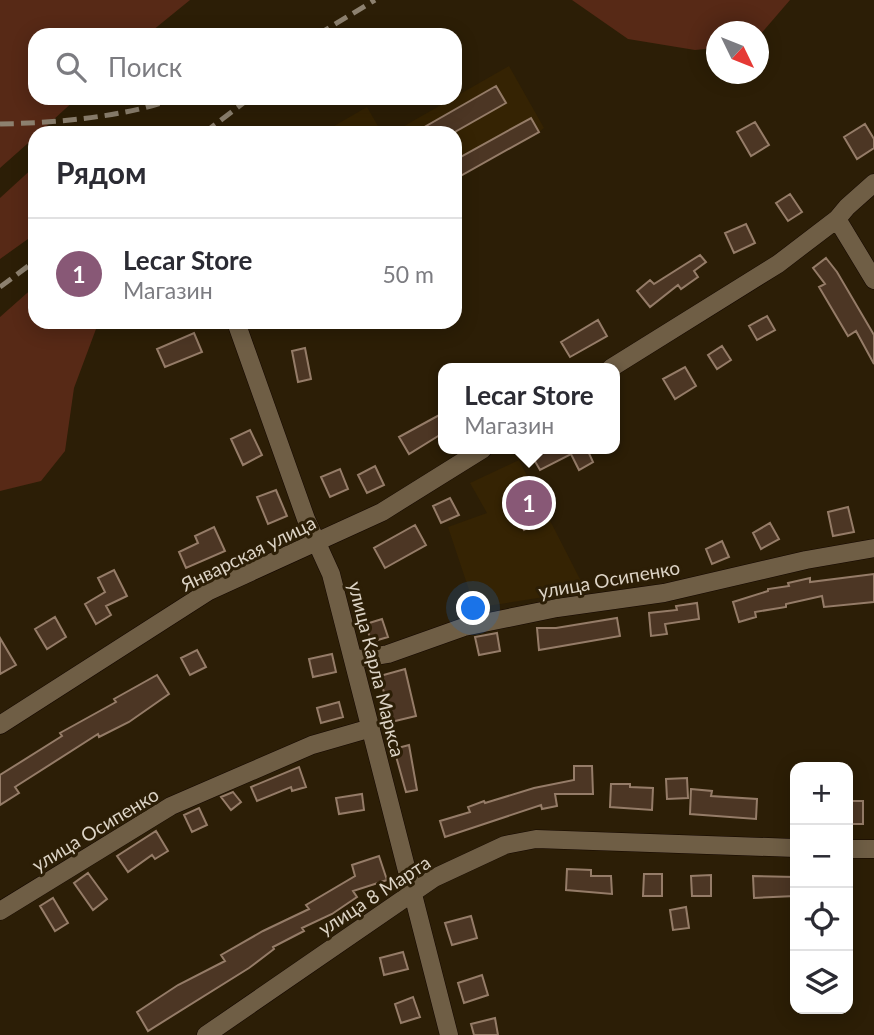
<!DOCTYPE html>
<html lang="ru">
<meta charset="utf-8">
<style>
body{margin:0;font-family:Lato,sans-serif;background:#f7f7f7;color:#2b2b33}
.controls{position:absolute;right:21px;bottom:21px;display:grid;overflow:hidden;border-radius:14px;box-shadow:0 4px 18px #0003}
.controls button{width:63px;height:63px;display:grid;place-items:center;padding:0;border:0;border-bottom:2px solid #e1e1e2;background:#fff;color:#2b2b33;font:35px sans-serif}
.compass{position:absolute;left:706px;top:21px;width:63px;height:63px;border-radius:50%;background:#fff;box-shadow:0 4px 18px #0003;rotate:133deg}
.you{position:absolute;left:474px;top:609px;width:24px;height:24px;margin:-18px;border:5px solid #fff;border-radius:50%;background:#1a73e8;box-shadow:0 0 0 10px #1a73e833}
.badge{display:grid;place-items:center;width:46px;height:46px;border-radius:50%;background:#885876;color:#fff;font-size:23px;font-weight:700}
.pin{position:absolute;translate:-50% -50%;border:4px solid #fff;box-shadow:0 2px 7px #0006}
.popup{position:absolute;left:438px;top:363px;width:182px;height:91px;box-sizing:border-box;display:grid;place-content:center;border-radius:14px;background:#fff;filter:drop-shadow(0 2px 5px #0005);font-size:23px;white-space:nowrap;color:#7c7c81}
.popup b{font-size:26px;color:#2b2b33}
.popup::after{content:'';position:absolute;left:50%;top:100%;margin-left:-14px;border:14px solid transparent;border-top-color:#fff}
.list{margin:0;padding:0;list-style:none}
h2{display:flex;justify-content:space-between;align-items:center;height:91px;margin:0;padding:0 28px;font-size:30px}
h2 small{font-size:23px;font-weight:400;color:#7c7c81}
.list li{display:grid;grid-template-columns:46px 1fr auto;gap:21px;align-items:center;box-sizing:border-box;height:112px;padding:0 28px;border-top:2px solid #e1e1e2}
.list b{display:block;font-size:26px;white-space:nowrap}
.list p{margin:0;font-size:23px;white-space:nowrap;color:#7c7c81}
.list em{font-size:23px;font-style:normal;color:#7c7c81}
.icon{flex:none;width:38px;height:38px;fill:none;stroke:currentColor;stroke-width:2;stroke-linecap:round;stroke-linejoin:round}
.map{position:relative;flex:none;width:874px;height:1035px;overflow:hidden}
.search{position:absolute;background:#fff;box-shadow:0 4px 18px #0003;left:28px;top:28px;width:434px;height:77px;display:flex;align-items:center;gap:18px;box-sizing:border-box;padding:0 24px;border-radius:21px;color:#7c7c81;font-size:26px}
.panel{position:absolute;background:#fff;box-shadow:0 4px 18px #0003;left:28px;top:126px;width:434px;height:203px;border-radius:21px}
.map>svg:first-child{display:block}
.built{fill:#352303}
.green{fill:#572916}
.building{fill:#4c3624;stroke:#957c68;stroke-width:2}
.lines{fill:none;stroke-linecap:round;stroke-linejoin:round}
.minor-casing{stroke:#140700;stroke-width:19}
.minor{stroke:#6f5e45;stroke-width:18}
.rail{stroke:#8d816f;stroke-width:5;stroke-dasharray:14 7;stroke-linecap:butt}
.labels{text-anchor:middle;dominant-baseline:central;stroke-width:6;stroke-linejoin:round;paint-order:stroke}
.street-label{font-size:19px;fill:#dcd3c5;stroke:#2c1e06}
</style>
<div class="map">
<svg width="874" height="1035" viewBox="0 0 874 1035">
<rect width="100%" height="100%" fill="#2c1e06"/>
<!-- built -->
<path class="built" d="M509,66L544,128L539,132L455,179V133H392Z
M367,107L382,133H322Z
M519,460L583,585L575,592L475,608L448,527L487,513L470,483Z"/>
<!-- green -->
<path class="green" d="M0,0H190L147,35H35V98H77L39,133H35V137L0,168Z
M572,0H790L759,36L758,32H716V48L695,50L628,39Z
M35,166V234L0,259V198Z
M35,286V322H101L96,329L74,388L65,451L41,481L0,491V317Z"/>
<!-- building -->
<path class="building" d="M496,86L506,103L453,133H414Z
M531,118L539,132L455,179V160Z
M755,122L769,145L751,156L737,132Z
M865,124L874,139V148L857,159L844,137Z
M790,194L802,212L788,221L776,203Z
M746,224L755,243L734,253L725,233Z
M700,255L706,262L694,271L698,277L681,289L678,285L650,307L637,291L650,280L654,284Z
M826,258L837,272L874,335V364L856,331L848,336L819,287L825,284L813,268Z
M767,316L775,330L757,340L749,326Z
M598,320L607,336L570,357L561,342Z
M194,333L202,352L165,367L157,349Z
M722,346L731,360L717,369L708,355Z
M305,348L311,379L298,382L292,351Z
M685,367L696,386L675,399L663,379Z
M443,413V433L409,454L399,437Z
M250,430L262,455L243,465L231,439Z
M544,449H587L593,462L579,470L571,454L540,470L532,456Z
M375,466L384,485L367,493L358,475Z
M340,469L348,489L330,497L321,477Z
M527,486L543,520L524,530L507,495Z
M276,490L287,516L268,524L257,497Z
M450,498L459,515L441,523L433,506Z
M848,507L854,532L833,536L828,512Z
M770,523L779,539L761,549L753,533Z
M415,525L426,545L385,568L374,548Z
M214,527L225,551L186,568L179,552L198,543L195,536Z
M722,541L729,557L712,564L706,549Z
M114,570L127,596L106,606L111,615L96,624L85,604L105,592L98,578Z
M874,574V602L824,607L822,596L786,604V607L755,612L756,617L739,622L733,602L768,591V589L789,586L788,583L810,578V582Z
M697,603L699,619L665,624L667,634L651,636L649,613L677,610L676,606Z
M55,617L66,637L47,649L35,629Z
M617,618L620,636L539,650L537,628H556Z
M382,619L388,637L371,642L366,624Z
M497,633L500,651L479,655L475,637Z
M0,638L16,665L0,674Z
M197,650L206,667L190,675L181,658Z
M332,654L336,672L313,677L309,659Z
M405,669L416,716L391,722L380,676Z
M157,675L169,694L129,722L99,737L98,734L15,787L19,793L0,805V775L62,736L60,733L116,702L114,699Z
M339,702L343,717L321,723L317,708Z
M409,745L417,790L406,792L394,749Z
M574,766H592L593,794H555L557,806L542,809L541,805L445,837L440,821L470,812L468,807L484,801L485,803L534,788L574,780Z
M299,767L306,787L292,791L291,787L257,801L251,787Z
M687,778L688,798L667,799L666,779Z
M611,784H630V787L653,788L652,810L610,807Z
M691,789L712,791L711,796L757,799L756,819L690,814Z
M233,792L241,802L231,810L221,797Z
M362,794L364,810L339,814L336,798Z
M848,801H863V824H848Z
M199,808L207,825L192,832L184,815Z
M156,831L168,851L155,859L152,855L128,872L117,856Z
M379,856L387,880L353,891L357,897L332,914L302,928L304,931L273,947L274,949L249,968L148,1031L137,1012L178,985L225,961L221,955L263,931L309,909L306,905L355,876L352,865Z
M567,869L591,870V876H611L612,894L566,890Z
M88,873L107,899L93,910L74,883Z
M644,874H662V896H643Z
M711,875V896H692L691,876Z
M753,876L795,877V896L754,898Z
M53,898L68,923L55,931L40,906Z
M686,907L689,928L673,930L670,910Z
M471,916L477,938L452,945L445,923Z
M403,952L408,969L384,975L380,958Z
M482,975L488,995L464,1003L458,983Z
M413,997L420,1017L401,1023L395,1004Z
M495,1018L498,1035H474L471,1024Z"/>
<g class="lines">
<!-- minor casing -->
<g class="minor-casing">
<path id="minor" d="M837,219L874,280
M236,322L306,519L331,574L449,1035
M611,368L778,264L837,219L847,207L874,183
M353,660L388,654L464,627L557,608L664,593L806,560L874,548
M0,725L209,591L382,512L483,449
M848,849H874
M0,911L171,806L312,745L371,728
M206,1035L434,878L505,845L536,839L795,848"/>
</g>
<!-- minor -->
<use href="#minor" class="minor"/>
<!-- rail -->
<path class="rail" d="M317,35L375,0
M0,124C53,123 127,117 176,98
M204,133L250,98
M0,287L35,261"/>
</g>
<g class="labels">
<!-- street labels -->
<g class="street-label">
<text transform="translate(248 553) rotate(-26)">Январская улица</text>
<text transform="translate(609 579) rotate(-10)">улица Осипенко</text>
<text transform="translate(377 669) rotate(76)">улица Карла Маркса</text>
<text transform="translate(95 829) rotate(-31)">улица Осипенко</text>
<text transform="translate(374 895) rotate(-33)">улица 8 Марта</text>
</g>
</g>
</svg>
<div class="controls">
<button>+</button>
<button>−</button>
<button><svg class="icon" aria-label="locate" viewBox="0 0 24 24"><circle cx="12" cy="12" r="6"/><path d="M12 2v4M12 18v4M2 12h4M18 12h4"/></svg></button>
<button><svg class="icon" aria-label="layers" viewBox="0 0 24 24"><path d="M12 4l9 5-9 5-9-5zM3 14l9 5 9-5"/></svg></button>
</div>
<svg class="compass" viewBox="-18 -18 36 36"><path d="M0-13l5 13h-10z" fill="#e53935"/><path d="M0 13l5-13h-10z" fill="#7c7c81"/></svg>
<div class="you"></div>
<div class="pin badge" style="left:529px;top:503px">1</div>
<div class="popup"><b>Lecar Store</b>Магазин</div>
<div class="search"><svg class="icon" aria-label="search" viewBox="0 0 24 24"><circle cx="10" cy="10" r="6"/><path d="M15 15l6 6"/></svg>Поиск</div>
<section class="panel">
<h2>Рядом<small></small></h2>
<ul class="list">
<li><span class="badge">1</span><div><b>Lecar Store</b><p>Магазин</p></div><em>50 m</em></li>
</ul>
</section>
</div>
